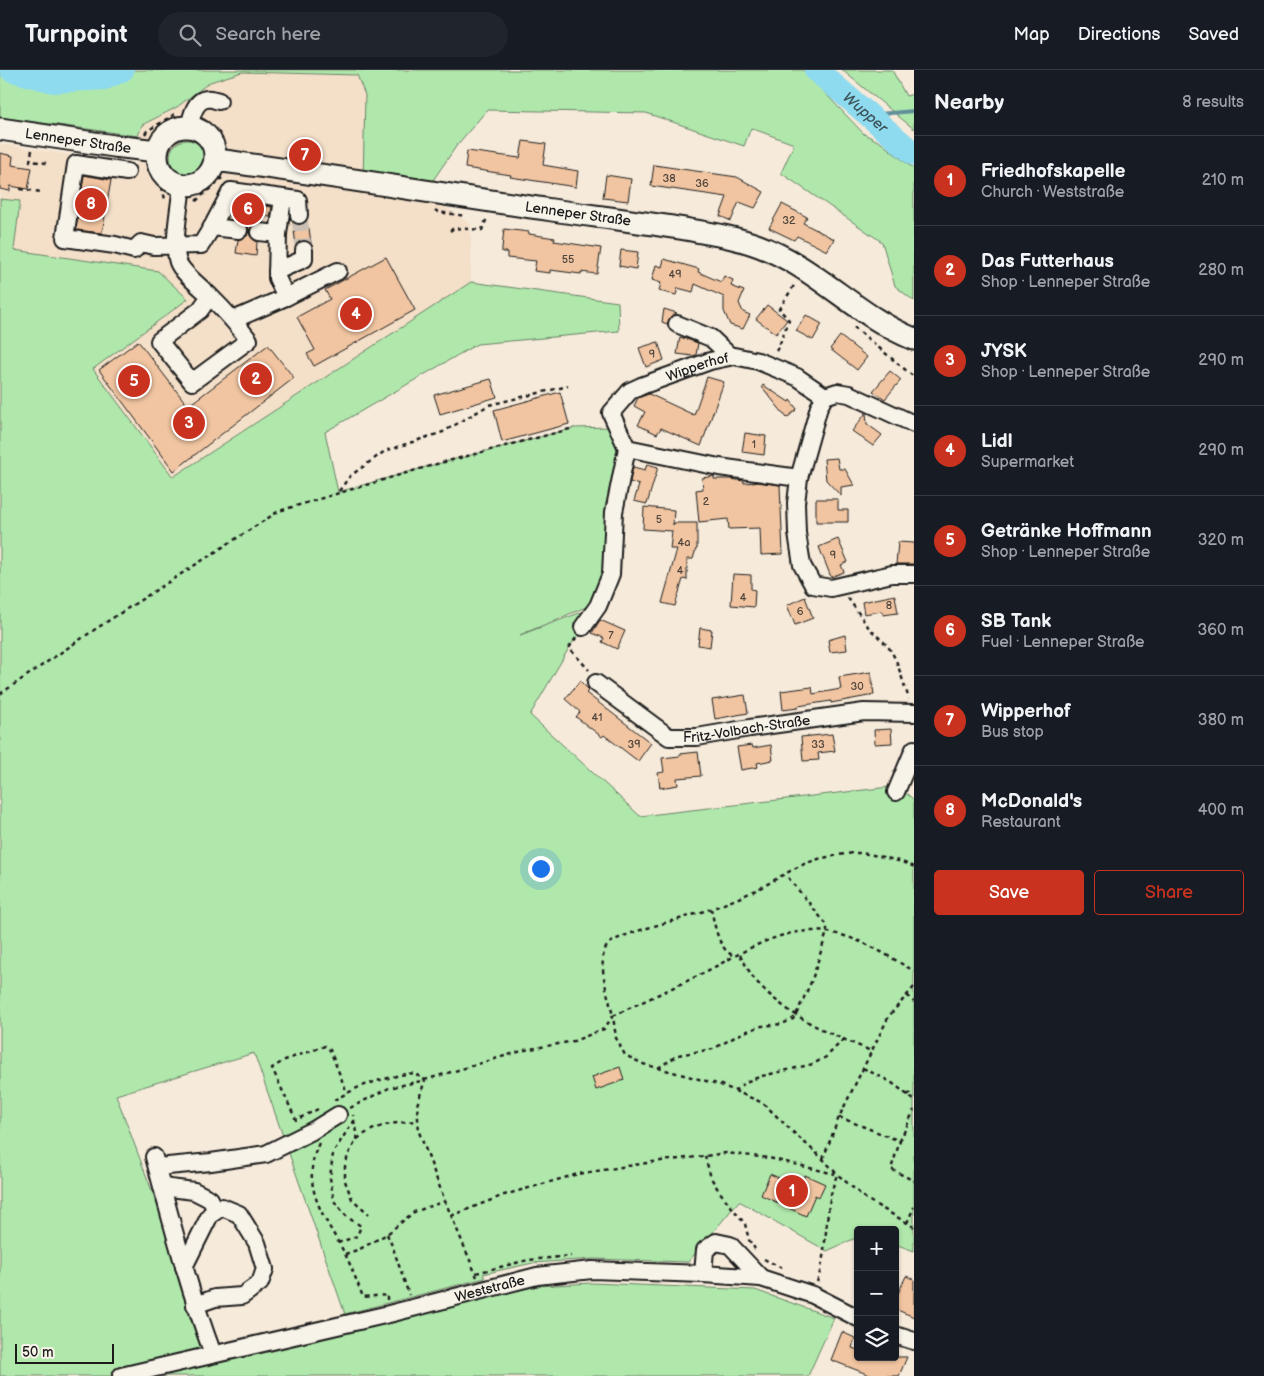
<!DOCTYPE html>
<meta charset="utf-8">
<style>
body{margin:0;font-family:"Balsamiq Sans",sans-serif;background:#20242c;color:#f1f3f6}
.controls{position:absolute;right:15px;bottom:15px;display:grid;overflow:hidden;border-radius:5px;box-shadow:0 1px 4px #0004}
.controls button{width:45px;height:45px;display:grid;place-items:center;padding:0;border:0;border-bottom:1px solid #363941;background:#171b24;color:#f1f3f6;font:25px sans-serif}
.scale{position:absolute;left:15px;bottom:12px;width:99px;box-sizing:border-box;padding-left:5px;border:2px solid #1c1c1c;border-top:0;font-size:14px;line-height:18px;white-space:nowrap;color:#1c1c1c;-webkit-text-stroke:4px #f7f3e8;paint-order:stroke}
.you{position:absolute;left:540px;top:798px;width:18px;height:18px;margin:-12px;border:4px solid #fff;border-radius:50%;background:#1a73e8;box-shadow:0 0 0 8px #1a73e833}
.badge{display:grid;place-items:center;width:32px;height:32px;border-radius:50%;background:#c8321e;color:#fff;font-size:16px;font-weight:700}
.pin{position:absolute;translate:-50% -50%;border:2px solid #fff;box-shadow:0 1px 5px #0006}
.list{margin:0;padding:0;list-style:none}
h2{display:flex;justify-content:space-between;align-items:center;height:65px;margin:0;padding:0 20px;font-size:21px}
h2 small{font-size:16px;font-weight:400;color:#9ea1a6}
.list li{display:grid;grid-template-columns:32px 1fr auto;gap:15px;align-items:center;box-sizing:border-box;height:90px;padding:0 20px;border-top:1px solid #363941}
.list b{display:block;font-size:19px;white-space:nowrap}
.list p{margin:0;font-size:16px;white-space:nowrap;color:#9ea1a6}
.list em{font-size:16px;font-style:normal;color:#9ea1a6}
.actions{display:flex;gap:10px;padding:15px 20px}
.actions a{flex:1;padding:11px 0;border:1px solid #c8321e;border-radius:5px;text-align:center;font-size:18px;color:#c8321e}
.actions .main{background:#c8321e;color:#fff}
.icon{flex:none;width:28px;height:28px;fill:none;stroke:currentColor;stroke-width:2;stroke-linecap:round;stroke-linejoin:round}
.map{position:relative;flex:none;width:914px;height:1306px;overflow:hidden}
header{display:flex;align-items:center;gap:30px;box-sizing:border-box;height:70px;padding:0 25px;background:#171b24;border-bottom:1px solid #363941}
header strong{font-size:24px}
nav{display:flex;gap:28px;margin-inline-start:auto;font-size:18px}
.search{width:350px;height:45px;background:#20242c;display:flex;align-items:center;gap:12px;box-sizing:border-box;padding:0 18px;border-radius:28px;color:#9ea1a6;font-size:19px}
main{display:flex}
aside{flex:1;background:#171b24}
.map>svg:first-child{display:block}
.built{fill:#f4dfc9}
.green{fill:#b0e8ac;stroke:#668264}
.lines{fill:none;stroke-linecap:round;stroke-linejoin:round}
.stream{stroke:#608e9a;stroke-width:4}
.river{stroke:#8edaee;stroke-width:24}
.building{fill:#f1c5a1;stroke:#1c1c1c}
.minor-tunnel{stroke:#cac1b4;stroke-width:16;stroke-dasharray:16 8;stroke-linecap:butt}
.minor-casing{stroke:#1c1c1c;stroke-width:20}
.major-casing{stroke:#1c1c1c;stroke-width:25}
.path{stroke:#1c1c1c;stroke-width:2.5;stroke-dasharray:4 4;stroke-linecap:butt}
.minor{stroke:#f7f3e8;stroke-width:16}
.major{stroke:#f7f3e8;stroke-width:21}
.labels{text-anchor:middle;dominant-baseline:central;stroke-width:4;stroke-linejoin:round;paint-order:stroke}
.number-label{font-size:11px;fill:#51463d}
.street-label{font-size:14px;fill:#1c1c1c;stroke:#f7f3e8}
.water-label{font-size:15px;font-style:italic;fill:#3e555b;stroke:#f7f3e8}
</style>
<header>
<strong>Turnpoint</strong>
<div class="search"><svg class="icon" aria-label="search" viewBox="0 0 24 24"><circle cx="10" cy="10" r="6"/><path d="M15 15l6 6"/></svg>Search here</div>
<nav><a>Map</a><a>Directions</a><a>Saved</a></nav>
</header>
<main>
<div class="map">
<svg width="914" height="1306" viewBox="0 0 914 1306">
<rect width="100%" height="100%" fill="#f6eada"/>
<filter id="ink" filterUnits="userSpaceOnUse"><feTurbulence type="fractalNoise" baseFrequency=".02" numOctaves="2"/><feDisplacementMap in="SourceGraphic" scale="10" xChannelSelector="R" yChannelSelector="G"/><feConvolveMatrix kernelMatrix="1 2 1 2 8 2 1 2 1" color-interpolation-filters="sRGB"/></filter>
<g filter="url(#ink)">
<!-- built -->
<path class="built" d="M242,2L358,5L365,25L363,111L425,122L471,155V212L173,407L93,299L187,229L158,201L14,180L19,131L0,129V74L136,95L138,66L142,55L177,37L210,12Z"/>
<!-- green -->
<path class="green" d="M0,0H60L106,16L133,0H803L864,64L880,72L914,99V231L895,216L882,172L781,103L794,74L751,58L744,76L646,43L487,40L457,75L425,122L363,111L365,25L357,5L242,2L210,12L177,37L142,55L138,66L0,47Z
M842,0H892L906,26L914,24V59Z
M170 87a17 17 0 1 1 34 0a17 17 0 1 1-34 0Z
M0,129L20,131L14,180L158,201L188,229L93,299L173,407L471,212L618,232L619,261L477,274L325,362L338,422L433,395L574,358L611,357L622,379L605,506L593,534L520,565L598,536L569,578L530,645L640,746L898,716L914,730V1181L895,1174V1160H858V1167L827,1181L739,1131L688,1192L594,1189L533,1193L483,1204L485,1208L345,1244L254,983L116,1025L213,1284L538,1216L592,1213L755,1220L834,1248L808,1306H0Z"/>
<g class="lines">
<!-- stream -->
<path class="stream" d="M867,45L914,41"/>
<!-- river -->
<g class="river">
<path d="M12,0L53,11L105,8L122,0"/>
<path id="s1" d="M816,0L914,84"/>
</g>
</g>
<!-- building -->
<path class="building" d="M523,71L546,74L543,95L578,101L576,117L510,107L511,105L465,98L467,81L520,88Z
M0,83L13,86L12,95L32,98L28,119L10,116V121L0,119Z
M654,95L737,107L764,122L755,138L739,132L731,151L720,146L727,127L651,116Z
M84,105L111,110L102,163L76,160Z
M606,105L631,109L628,131L603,128Z
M238,132L272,137L270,147L261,146L260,152L255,153L249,160L250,166L257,172L256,186L236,183L238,170L247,166L249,161L248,156L241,150L242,143L237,142Z
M782,134L807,147L803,153L834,169L827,181L797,166L794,170L769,158Z
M293,153L299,155L304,154V158H309L311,173L304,170L296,175Z
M504,159L529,162V164L555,168L554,171L601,178L597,204L581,202V204L550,200V203L534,201L536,191L507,188V182H502V178Z
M621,180L638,182L636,199L619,196Z
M386,187L415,240L314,296L307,284L315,280L297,247L330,229L325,220Z
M664,189L699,199L698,202L721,212L724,206L733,210L731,216L744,221L739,233L743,242L750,245L743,259L730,255L724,241V227L695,214L693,222L678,218L676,225L659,221L661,213L652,210L656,195L662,197Z
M767,235L787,250L776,264L756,249Z
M664,239L677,243L671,246L667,254L662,252Z
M806,245L822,254L813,270L796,261Z
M840,266L867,287L857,300L830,279Z
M680,267L698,273L696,285L693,286L677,284Z
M138,271L188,336L268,275L294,308L174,401L99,300Z
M658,272L664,290L646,297L639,278Z
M890,301L901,310L885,329L873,321Z
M707,307L724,312L701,376L661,358L657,364L638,355L645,342L634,336L638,328L649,324L694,345Z
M491,309L497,327L440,344L434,325Z
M763,315L789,332L790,330L797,339L787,348L762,317Z
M560,322L569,354L502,372L494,340Z
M866,343L867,354L882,365L873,376L852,361Z
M745,363L766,366L764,385L742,382Z
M837,388L839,399H845L854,415L841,417V426L826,410L824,389Z
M647,394L658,397L647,434L634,431L639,415L630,412L633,397L645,400Z
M714,406V409H730L744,411V413L757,412L780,415L783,484L761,485L760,458L729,459L728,449L699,452L696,420L703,419L702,408Z
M816,429H838V440H848V452H816Z
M644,437L674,440L673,455L674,453H697V479H696L693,489H687V510L683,509L675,536L662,533L677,479H670L672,461L643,459Z
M838,469L848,492L841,495L844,502L831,507L819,477Z
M898,472L914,473V494H896Z
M733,504L751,505V519L755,520L754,537L731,535Z
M895,525L898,543L883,545L882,541L864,544L862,532Z
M805,527L813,548L795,555L787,535Z
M600,550L625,561L617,579L602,572L604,568L592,563Z
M700,558L712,560L710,577L698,575Z
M845,565L847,580L830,582L828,570Z
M871,602L874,625L831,633V631L798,636V638L783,640L781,621L812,617L813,624L841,619L839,607Z
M580,611L589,620L586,623L651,673L638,691L604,665L602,667L576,647L580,642L565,629Z
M745,625L748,643L715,649L712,630Z
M891,659L892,673L875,674L874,660Z
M832,664L835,681L818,683L819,690L803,691L801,667Z
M752,675L753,678L771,675L773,690L757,693L758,697L741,700L737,677Z
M698,682L701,706L677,708L678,715L660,718L658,703L664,702L662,688L680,686V684Z
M620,997L624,1010L596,1020L592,1007Z
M770,1104L799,1117L805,1105L825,1114L819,1127L815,1125L806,1146L761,1125Z
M906,1206L914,1209V1247L895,1239V1230Z
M842,1262L855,1268L852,1278L858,1280V1287H907L899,1306H872L831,1290Z"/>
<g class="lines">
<!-- minor-tunnel -->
<path class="minor-tunnel" d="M299,145L304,180"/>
<!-- minor casing -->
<g class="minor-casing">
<g id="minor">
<path d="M190,56C191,47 195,30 207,29C210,28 215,30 219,31"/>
<path d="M127,102L76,94L65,168L115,175L134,180L141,173L154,176L201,175L212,157L239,160"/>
<path d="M182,115C180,135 172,174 178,192C182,203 202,218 210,226C224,240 237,254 249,270L192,312L159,271L200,240L210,226"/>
<path d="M212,157L231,121L298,130L299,145"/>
<path d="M278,164L283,128"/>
<path d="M277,201L304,189V180"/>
<path d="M286,227L338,201"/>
<path d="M233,250L286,227L277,208L278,164L259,162"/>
<path d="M677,254L711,268L730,286"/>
<path d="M914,354L849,324L837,322L825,326L819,337L799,408L796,433L797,463L802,495L813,515L831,518L892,504H914"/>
<path id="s2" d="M799,408L719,397L627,378L611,343L630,321L641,316L710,291L734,286L758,291L797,307L825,326"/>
<path d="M583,557L598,536L611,504L614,442L627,378"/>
<path id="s3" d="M596,613L669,667H697L750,658L864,642L914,643"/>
<path d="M896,722L914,679"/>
<path d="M154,1087C172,1154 189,1220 213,1284"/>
<path d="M157,1097L211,1092L266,1084L312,1061L338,1045"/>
<path d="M162,1117L194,1121L210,1129L216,1140"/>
<path d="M184,1197L210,1145L222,1137L239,1144L257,1173L265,1199L260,1213L242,1226L215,1228L195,1235"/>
<path d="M703,1204L705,1180L716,1172L730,1175L761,1208"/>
<path d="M895,1265L914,1271"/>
<path id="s4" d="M121,1306L389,1244L537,1206L592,1200L703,1204L761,1208L813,1225L858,1248"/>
</g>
</g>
<!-- major casing -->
<g class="major-casing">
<g id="major">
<circle cx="186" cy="86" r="29"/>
<path id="s5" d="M0,59L114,76L157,81"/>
<path id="s6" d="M216,90C328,105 440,124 552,140C594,146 636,151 679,158C706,163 733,166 759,176C816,197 858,247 914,269"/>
</g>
</g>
<!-- path -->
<path class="path" d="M145,64L147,61L178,42
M32,80L30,91L46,93
M148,97L162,118L165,129
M20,119L42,122
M196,131L222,108
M435,140L438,142L466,146
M450,161L454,158L482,160L487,148
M854,257L914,307
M776,281C782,271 784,261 789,250L779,239L795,214
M339,421L350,406L385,381L443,362L489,335L568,316
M848,528L869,558L888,576L896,590L909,629
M576,568L569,578L589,600
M0,624L94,560L279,441L433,395L574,358
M914,797C903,791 872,784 859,783C849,783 838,785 829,787C804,790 781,807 760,818C738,829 715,838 692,845C676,851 615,864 607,876C596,891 609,928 613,946C641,932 671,919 699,905C740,885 779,855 827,862C860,867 886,885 914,901
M711,839C715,855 718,881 735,886
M740,885C745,893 749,903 756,911C789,948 827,962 871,981
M907,925L914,932
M658,998L678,985L713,979L744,962L762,956L782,954L793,949L796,945L812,910L827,862V855L786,805
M863,998L891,1012L914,1030
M734,1021L748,1011L762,1006L813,994L826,987L843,970
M907,1025L914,1021
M334,1030L359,1017L377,1011L400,1005L414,1003L425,1010L417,1035L419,1062L445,1131L477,1207
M350,1038L389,1018L421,1011L525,980L574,971L604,959L613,946L616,968L625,985L643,994L721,1015L763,1033L795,1064L823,1089L837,1104L866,1129L914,1157
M318,1039L296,1050L272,998L285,990L325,976L330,980L347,1023
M839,1047L900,1071L891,1099L914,1111
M354,1050L357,1069L348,1085L345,1096V1111L352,1129L369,1144
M357,1069C378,1054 392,1053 417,1051
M900,1071L914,1040
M319,1073C299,1117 325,1147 345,1184C352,1198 357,1212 363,1227L387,1225V1230
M705,1086L711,1108L719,1121L745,1154L749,1170L755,1179
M823,1089L839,1047L889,946L914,917
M451,1146L504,1125L578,1104L653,1092L705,1086L726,1083L769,1088L835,1104
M907,1153L914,1137
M387,1164L393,1178L409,1225
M338,1173L357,1166L361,1156L347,1147L334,1131L330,1108L333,1083L354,1050L353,1045
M345,1184L360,1179L387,1164L414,1142L445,1131
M764,1189L784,1199
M476,1203L528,1190L571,1186
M817,1212C829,1178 823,1139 837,1105"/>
<!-- minor -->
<use href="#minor" class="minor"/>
<!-- major -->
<use href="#major" class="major"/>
</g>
</g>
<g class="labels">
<!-- number labels -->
<g class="number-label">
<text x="669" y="108">38</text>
<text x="702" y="113">36</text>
<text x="789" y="150">32</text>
<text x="568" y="189">55</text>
<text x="675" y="204">49</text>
<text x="652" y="284">9</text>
<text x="754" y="374">1</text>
<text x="706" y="431">2</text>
<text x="659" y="449">5</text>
<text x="684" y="472">4a</text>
<text x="833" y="485">9</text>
<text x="680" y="500">4</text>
<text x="743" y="527">4</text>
<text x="889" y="535">8</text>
<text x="800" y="541">6</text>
<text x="611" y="565">7</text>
<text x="857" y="616">30</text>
<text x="597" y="647">41</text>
<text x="634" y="674">39</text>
<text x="818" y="674">33</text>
</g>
<!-- street labels -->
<g class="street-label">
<text stroke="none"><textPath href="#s5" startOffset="79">Lenneper Straße</textPath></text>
<text stroke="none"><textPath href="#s6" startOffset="366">Lenneper Straße</textPath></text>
<text stroke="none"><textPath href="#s2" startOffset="314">Wipperhof</textPath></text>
<text stroke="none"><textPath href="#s3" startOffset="169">Fritz-Volbach-Straße</textPath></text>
<text stroke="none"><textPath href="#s4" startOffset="379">Weststraße</textPath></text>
</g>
<!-- water labels -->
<g class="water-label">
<text stroke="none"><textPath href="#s1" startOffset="65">Wupper</textPath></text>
</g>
</g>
</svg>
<div class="controls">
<button>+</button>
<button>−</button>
<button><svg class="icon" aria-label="layers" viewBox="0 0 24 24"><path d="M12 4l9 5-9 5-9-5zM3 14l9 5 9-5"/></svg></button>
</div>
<div class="scale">50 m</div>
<div class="you"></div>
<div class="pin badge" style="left:792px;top:1121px">1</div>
<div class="pin badge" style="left:256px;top:309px">2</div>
<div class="pin badge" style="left:189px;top:353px">3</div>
<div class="pin badge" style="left:356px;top:244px">4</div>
<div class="pin badge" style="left:134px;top:311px">5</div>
<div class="pin badge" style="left:248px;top:139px">6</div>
<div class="pin badge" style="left:305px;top:85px">7</div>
<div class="pin badge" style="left:91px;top:134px">8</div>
</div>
<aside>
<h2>Nearby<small>8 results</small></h2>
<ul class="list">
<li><span class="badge">1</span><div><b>Friedhofskapelle</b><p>Church · Weststraße</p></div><em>210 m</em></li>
<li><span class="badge">2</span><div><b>Das Futterhaus</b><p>Shop · Lenneper Straße</p></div><em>280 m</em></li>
<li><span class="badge">3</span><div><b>JYSK</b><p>Shop · Lenneper Straße</p></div><em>290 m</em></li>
<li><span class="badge">4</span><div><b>Lidl</b><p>Supermarket</p></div><em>290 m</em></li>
<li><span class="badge">5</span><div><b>Getränke Hoffmann</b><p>Shop · Lenneper Straße</p></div><em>320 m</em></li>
<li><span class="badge">6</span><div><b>SB Tank</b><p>Fuel · Lenneper Straße</p></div><em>360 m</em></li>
<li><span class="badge">7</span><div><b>Wipperhof</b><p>Bus stop</p></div><em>380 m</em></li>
<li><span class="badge">8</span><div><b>McDonald's</b><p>Restaurant</p></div><em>400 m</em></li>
</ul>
<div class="actions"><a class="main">Save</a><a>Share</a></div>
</aside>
</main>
